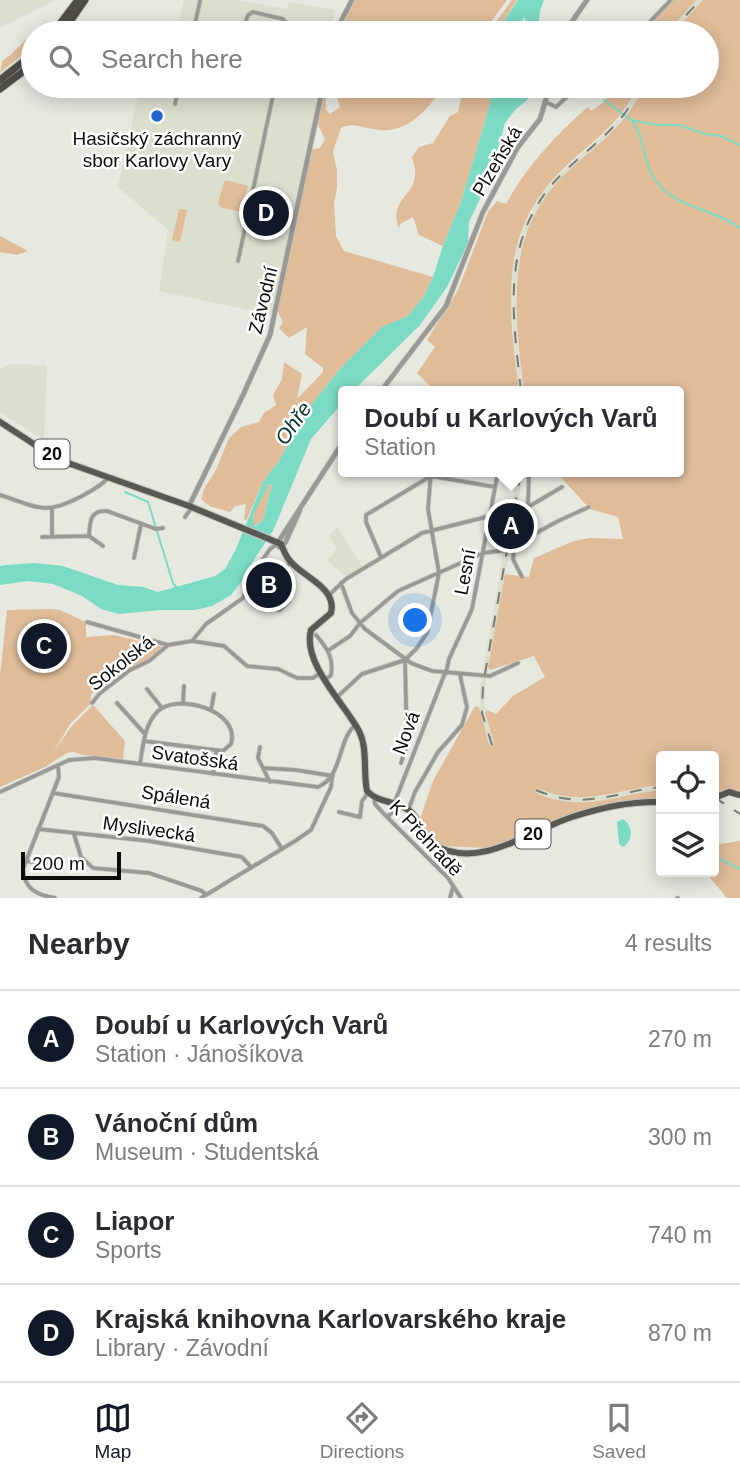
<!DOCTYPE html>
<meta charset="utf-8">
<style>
body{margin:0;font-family:Arial,sans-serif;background:#f2f2f3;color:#2b2b33}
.controls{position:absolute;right:21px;bottom:21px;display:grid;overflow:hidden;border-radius:7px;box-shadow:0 4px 18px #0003}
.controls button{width:63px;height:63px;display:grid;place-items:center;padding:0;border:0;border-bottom:2px solid #e1e1e2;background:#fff;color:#2b2b33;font:35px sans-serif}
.scale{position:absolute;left:21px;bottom:18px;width:100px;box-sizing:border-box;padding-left:7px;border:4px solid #0c0d0a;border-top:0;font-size:19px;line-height:24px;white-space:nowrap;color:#0c0d0a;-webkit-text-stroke:5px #fff;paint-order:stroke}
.you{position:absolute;left:416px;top:621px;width:24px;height:24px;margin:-18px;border:5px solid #fff;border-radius:50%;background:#1a73e8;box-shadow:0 0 0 10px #1a73e833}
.badge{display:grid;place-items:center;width:46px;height:46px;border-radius:50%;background:#111827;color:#fff;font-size:23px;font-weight:700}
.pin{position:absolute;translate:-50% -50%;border:4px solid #fff;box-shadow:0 2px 7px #0006}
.popup{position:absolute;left:338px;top:386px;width:346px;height:91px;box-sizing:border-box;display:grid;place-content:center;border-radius:7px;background:#fff;filter:drop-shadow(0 2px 5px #0005);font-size:23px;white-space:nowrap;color:#7c7c81}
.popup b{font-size:26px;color:#2b2b33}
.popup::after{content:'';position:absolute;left:50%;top:100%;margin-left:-14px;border:14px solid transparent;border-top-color:#fff}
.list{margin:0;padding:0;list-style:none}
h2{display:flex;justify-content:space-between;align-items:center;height:91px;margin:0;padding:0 28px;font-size:30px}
h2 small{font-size:23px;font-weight:400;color:#7c7c81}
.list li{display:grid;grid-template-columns:46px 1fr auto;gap:21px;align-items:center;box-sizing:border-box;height:98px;padding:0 28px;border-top:2px solid #e1e1e2}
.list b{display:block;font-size:26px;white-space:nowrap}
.list p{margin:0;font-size:23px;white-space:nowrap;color:#7c7c81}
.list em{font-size:23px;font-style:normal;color:#7c7c81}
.icon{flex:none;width:38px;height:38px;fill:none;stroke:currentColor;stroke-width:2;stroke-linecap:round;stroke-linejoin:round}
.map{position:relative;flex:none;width:740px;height:898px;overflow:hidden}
.search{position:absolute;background:#fff;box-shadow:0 4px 18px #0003;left:21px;right:21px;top:21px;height:77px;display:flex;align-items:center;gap:18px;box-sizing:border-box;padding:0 24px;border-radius:38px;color:#7c7c81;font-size:26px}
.sheet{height:483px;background:#fff}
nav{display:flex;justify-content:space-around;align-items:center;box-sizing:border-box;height:98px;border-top:2px solid #e1e1e2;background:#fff;font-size:19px;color:#7c7c81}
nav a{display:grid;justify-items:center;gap:4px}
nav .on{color:#111827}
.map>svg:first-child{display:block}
.built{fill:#dadfce}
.green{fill:#e0bc99}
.water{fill:#7bdbc4;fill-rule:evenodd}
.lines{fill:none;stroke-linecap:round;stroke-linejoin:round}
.stream{stroke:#7bdbc4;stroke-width:2}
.minor-casing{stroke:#c3c6be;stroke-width:5}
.tertiary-casing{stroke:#c3c6be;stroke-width:6}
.primary-casing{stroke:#c3c6be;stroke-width:8}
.trunk-casing{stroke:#c3c6be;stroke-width:9}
.minor{stroke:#9a9995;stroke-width:3.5}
.tertiary{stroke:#9a9995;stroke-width:4.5}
.primary{stroke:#5a5852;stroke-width:6}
.trunk{stroke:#4f4d46;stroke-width:7}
.rail{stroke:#797b75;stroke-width:2;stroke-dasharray:12 12;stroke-linecap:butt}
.poi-dot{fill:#2466d2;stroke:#fff;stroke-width:2.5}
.labels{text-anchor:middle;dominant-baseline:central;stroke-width:5;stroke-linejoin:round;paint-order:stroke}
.shield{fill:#fff;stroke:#555654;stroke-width:2}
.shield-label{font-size:18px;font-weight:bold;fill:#0c0d0a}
.poi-label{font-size:19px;fill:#0c0d0a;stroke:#fff}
.street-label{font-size:19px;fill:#0c0d0a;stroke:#fff}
.water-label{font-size:21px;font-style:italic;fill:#04332a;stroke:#fff}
</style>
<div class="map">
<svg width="740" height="898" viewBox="0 0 740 898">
<rect width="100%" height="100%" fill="#e6e9e0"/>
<!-- built -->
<path class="built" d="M0,0H56L0,28Z
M184,0H237L287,9L289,2L335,10L331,33H176Z
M696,0H703L673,33H667Z
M119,86H320L271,315L159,291L168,230L118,187L139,91Z
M638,86H644L624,121L558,181L545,197L529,227L520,255L515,293L524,391H519L509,293L515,254L525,225L541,195L555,178L612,127L628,106Z
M11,364L47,365L44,440L0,412V369Z
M518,472H523L522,482L485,686V713L494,744L489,746L480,713V685Z
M337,527L362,566L346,576L327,561L337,549L329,536Z
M661,785V790L590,803L565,802L535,792L537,788L546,792L601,797Z"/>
<!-- green -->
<path class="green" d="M355,0H507L483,33H339Z
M512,0H517L496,33H488Z
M673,0H696L667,33H641Z
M703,0H740V791L729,789L714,792V756H661V785C615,790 583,808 537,788L535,792C581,814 615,795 661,790V799L597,808L573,813L499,845L485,848L445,846L429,837L420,819L433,781L475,706L479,707L489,745L494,743L485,713L487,710L496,714L513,696L545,677L534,656L490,670L488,668L505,574L529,577L534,558L574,541L589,538L623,539L618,517L590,509L556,472H679V391H524C515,312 502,235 566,173C599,142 624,129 644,86H707V33H673Z
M40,30L44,33H33V46L0,73L2,61C17,52 25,36 40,30Z
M326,86H331L326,98V110L330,114L340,107L333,86H444C427,110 407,136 373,129C362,127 351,122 341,128L333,152L337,170V188L334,204L336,236L344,251L433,277L424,296L408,316L392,323L341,368L305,412L279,461L263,482L246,521L244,519L246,504L235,506L230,512L209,506L201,499L205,487L216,470L229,438L241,427L259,422L264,413L276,405L273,395L282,379L284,362L302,374L297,399L323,372V368L305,354L307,327L289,338L279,328L283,322L277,310L312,149L320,148L325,139L317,123Z
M464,86H491L490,104L461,202L443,246L419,235L413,217L400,224L399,229C388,199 415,196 415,175C416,170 413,162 412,157L419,147L433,143L450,116L458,112Z
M619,86H638C620,125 593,140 563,169C496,234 509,308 519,391H435L417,373L435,347L427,340L458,290L488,212L497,201L506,204C525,169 556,134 588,107L591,111C599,106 610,99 611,88L618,93L621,92Z
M226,180L248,186L240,212L220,207L218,203L224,182Z
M179,209L187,210L180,242L172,240Z
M0,236L28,251L17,255L0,252Z
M272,483L263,520L253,527C251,512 262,498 269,484Z
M50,609L60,610L86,622V637L114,635L163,647L159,653L91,694L90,704L70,724L53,753L71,727L93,705L125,741L123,759L83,755L74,752L67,753L45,767L0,787V676L7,610Z
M740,841V898H727L705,872H714V845Z"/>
<!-- water -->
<path class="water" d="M518,0H544L540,11L538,33H527L525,17L512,33H496Z
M491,86H535L527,100L515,110L505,123L490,178L469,222L468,243L447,287L420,325L353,391H343V402L311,439L273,531L255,558L245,577L231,595L212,606L195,610H160L119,614L101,609L82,596L53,584L28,581L0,585V566L5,565L35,563L63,566L118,585L143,587L158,592L215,576L225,569L236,549L263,482L279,461L305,412L341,368L382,327L408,316L424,296L433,277L443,246L461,202L490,104ZM269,484H272L263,520L254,527L253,516Z
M623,819C633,826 634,840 623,847L619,844L617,822Z"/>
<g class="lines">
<!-- stream -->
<path class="stream" d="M604,100L631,120L658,125H679L705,134L721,136L740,145
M631,120C646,137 642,162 655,180C675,209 714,208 740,228
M125,492L148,502L173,583L178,589
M714,856L740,869"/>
<!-- minor casing -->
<g class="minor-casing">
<path id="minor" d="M243,30L248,15L253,12L283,19L288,26L286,33
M193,33L200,1
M639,33L671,0
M554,86L569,95L578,86
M595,91L600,86
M546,102L556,107L569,95
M175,104L179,86
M238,261L275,86
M0,495C37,507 44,516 80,497C91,491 100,487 108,478
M528,507L562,487
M52,509V536
M185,517L192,507
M89,536C90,521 90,510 107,511L156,529L163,528
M42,537L89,536L103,546
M518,544L528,507L529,472
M514,550L513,559L522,577
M381,557L366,522V515L431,476L495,487
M134,558L141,524
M288,565C280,576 269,596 275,609L280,610L289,601
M341,583L352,613L365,629L411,663L432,671L490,676L518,663
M329,595L346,579L422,533L490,516
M87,622L168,645
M316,635C327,648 334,657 331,675L325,680
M192,641L206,624L243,598L254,572L270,549L277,544
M329,650L350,636L360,623L398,591L483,553L514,549L525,539L558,521L589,507
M446,673L449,659L472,609L498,472
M147,689L162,708
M337,697L362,674L405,660L416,649L427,633L439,573L428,509L431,472
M92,703L100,693L130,670L149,661L168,645L192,641L224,646L247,666L278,669L297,678H313L319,674
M117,703L145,734
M183,704L184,686
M211,710L214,694
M260,747L258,758L270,782
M401,763L407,745L405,660
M140,764C143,746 144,726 157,712C176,692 241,710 231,744L223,751L144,741
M263,768L296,770L333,776
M213,774L216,752
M0,792L69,760L95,758L318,787C343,776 337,742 355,725
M53,793L263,826L272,833L282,849
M374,798L375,804L383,813L448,878L461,898
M409,808L415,792L438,752L462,725L467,707L460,675
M339,812L360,817L362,801L368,793
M387,817L394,811V804L445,673
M38,829L149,841L242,857L251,867
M74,834L81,857L93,868L149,873L202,891L206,895
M25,861L55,865
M55,898C37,895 24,889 23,869L59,777L58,766
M201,898L295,841L311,830L331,787L332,778
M450,898L453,887
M677,898H678"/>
</g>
<!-- tertiary casing -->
<g class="tertiary-casing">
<path id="tertiary" d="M335,33L352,0
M564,33L587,0
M381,391L446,306L483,212L518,147L540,119L550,86
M189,506L243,395L270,335L323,86
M277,544L343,442
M279,547L285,543L300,510"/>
</g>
<!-- primary casing -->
<g class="primary-casing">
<path id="primary" d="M0,422L43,450L68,463L189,506L281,544C284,551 286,558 292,563C305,578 337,588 331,613L311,630C302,663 344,703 359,731C368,749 363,772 367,791C378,803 398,801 410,811C421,820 422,837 435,845C478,871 532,830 572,817C599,808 632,801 661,802
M714,798L729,792L740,795"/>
</g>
<!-- trunk casing -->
<g class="trunk-casing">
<path id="trunk" d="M53,33L78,0
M62,33L85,0
M0,80L33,54
M0,89L33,64"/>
</g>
<!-- minor -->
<use href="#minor" class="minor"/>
<!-- tertiary -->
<use href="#tertiary" class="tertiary"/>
<!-- primary -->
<use href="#primary" class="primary"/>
<!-- trunk -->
<use href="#trunk" class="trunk"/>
<!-- rail -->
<path class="rail" d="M670,33L700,0
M521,391C512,309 499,232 567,169C597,141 623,125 641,86
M492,745L482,713L483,685L521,472
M536,790C583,811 614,792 661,787
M714,797L740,814"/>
</g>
<!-- markers -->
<circle class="poi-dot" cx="157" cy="116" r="7"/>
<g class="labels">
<!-- shield labels -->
<g class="shield">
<rect x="34.5" y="439.5" width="35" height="29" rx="5"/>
<rect x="515.5" y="819.5" width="35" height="29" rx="5"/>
</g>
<g class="shield-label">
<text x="52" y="454">20</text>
<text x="533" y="834">20</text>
</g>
<!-- poi labels -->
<g class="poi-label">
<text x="157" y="138">Hasičský záchranný<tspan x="157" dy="22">sbor Karlovy Vary</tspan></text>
</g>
<!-- street labels -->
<g class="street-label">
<text transform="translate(497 161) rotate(-59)">Plzeňská</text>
<text transform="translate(263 300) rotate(-76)">Závodní</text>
<text transform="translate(465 572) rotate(-79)">Lesní</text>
<text transform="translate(121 663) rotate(-38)">Sokolská</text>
<text transform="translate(406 733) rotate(-69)">Nová</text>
<text transform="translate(195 758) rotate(8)">Svatošská</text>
<text transform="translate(176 797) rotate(9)">Spálená</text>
<text transform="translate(149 829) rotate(8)">Myslivecká</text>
<text transform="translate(426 838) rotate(47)">K Přehradě</text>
</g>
<!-- water labels -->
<g class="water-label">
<text transform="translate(293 423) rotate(-55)">Ohře</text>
</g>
</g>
</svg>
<div class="controls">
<button><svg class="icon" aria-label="locate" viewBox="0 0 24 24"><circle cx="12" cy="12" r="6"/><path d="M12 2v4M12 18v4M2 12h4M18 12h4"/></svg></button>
<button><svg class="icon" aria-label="layers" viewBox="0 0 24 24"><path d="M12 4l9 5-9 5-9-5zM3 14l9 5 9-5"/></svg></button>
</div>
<div class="scale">200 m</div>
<div class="you"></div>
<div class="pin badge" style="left:511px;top:526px">A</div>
<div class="popup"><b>Doubí u Karlových Varů</b>Station</div>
<div class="pin badge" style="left:269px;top:585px">B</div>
<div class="pin badge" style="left:44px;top:646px">C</div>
<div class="pin badge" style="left:266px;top:213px">D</div>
<div class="search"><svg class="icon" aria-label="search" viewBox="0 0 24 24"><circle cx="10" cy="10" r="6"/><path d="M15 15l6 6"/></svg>Search here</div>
</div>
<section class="sheet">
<h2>Nearby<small>4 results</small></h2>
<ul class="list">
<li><span class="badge">A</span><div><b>Doubí u Karlových Varů</b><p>Station · Jánošíkova</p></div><em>270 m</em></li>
<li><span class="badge">B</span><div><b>Vánoční dům</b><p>Museum · Studentská</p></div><em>300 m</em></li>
<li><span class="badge">C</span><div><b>Liapor</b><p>Sports</p></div><em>740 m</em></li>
<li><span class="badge">D</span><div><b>Krajská knihovna Karlovarského kraje</b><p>Library · Závodní</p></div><em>870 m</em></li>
</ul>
</section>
<nav>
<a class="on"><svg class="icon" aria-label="map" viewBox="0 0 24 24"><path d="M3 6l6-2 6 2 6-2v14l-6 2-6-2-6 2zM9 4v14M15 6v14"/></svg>Map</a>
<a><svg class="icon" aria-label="directions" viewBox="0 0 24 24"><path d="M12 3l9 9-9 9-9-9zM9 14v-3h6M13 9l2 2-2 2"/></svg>Directions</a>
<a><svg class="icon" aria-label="saved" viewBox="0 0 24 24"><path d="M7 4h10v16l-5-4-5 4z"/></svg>Saved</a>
</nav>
